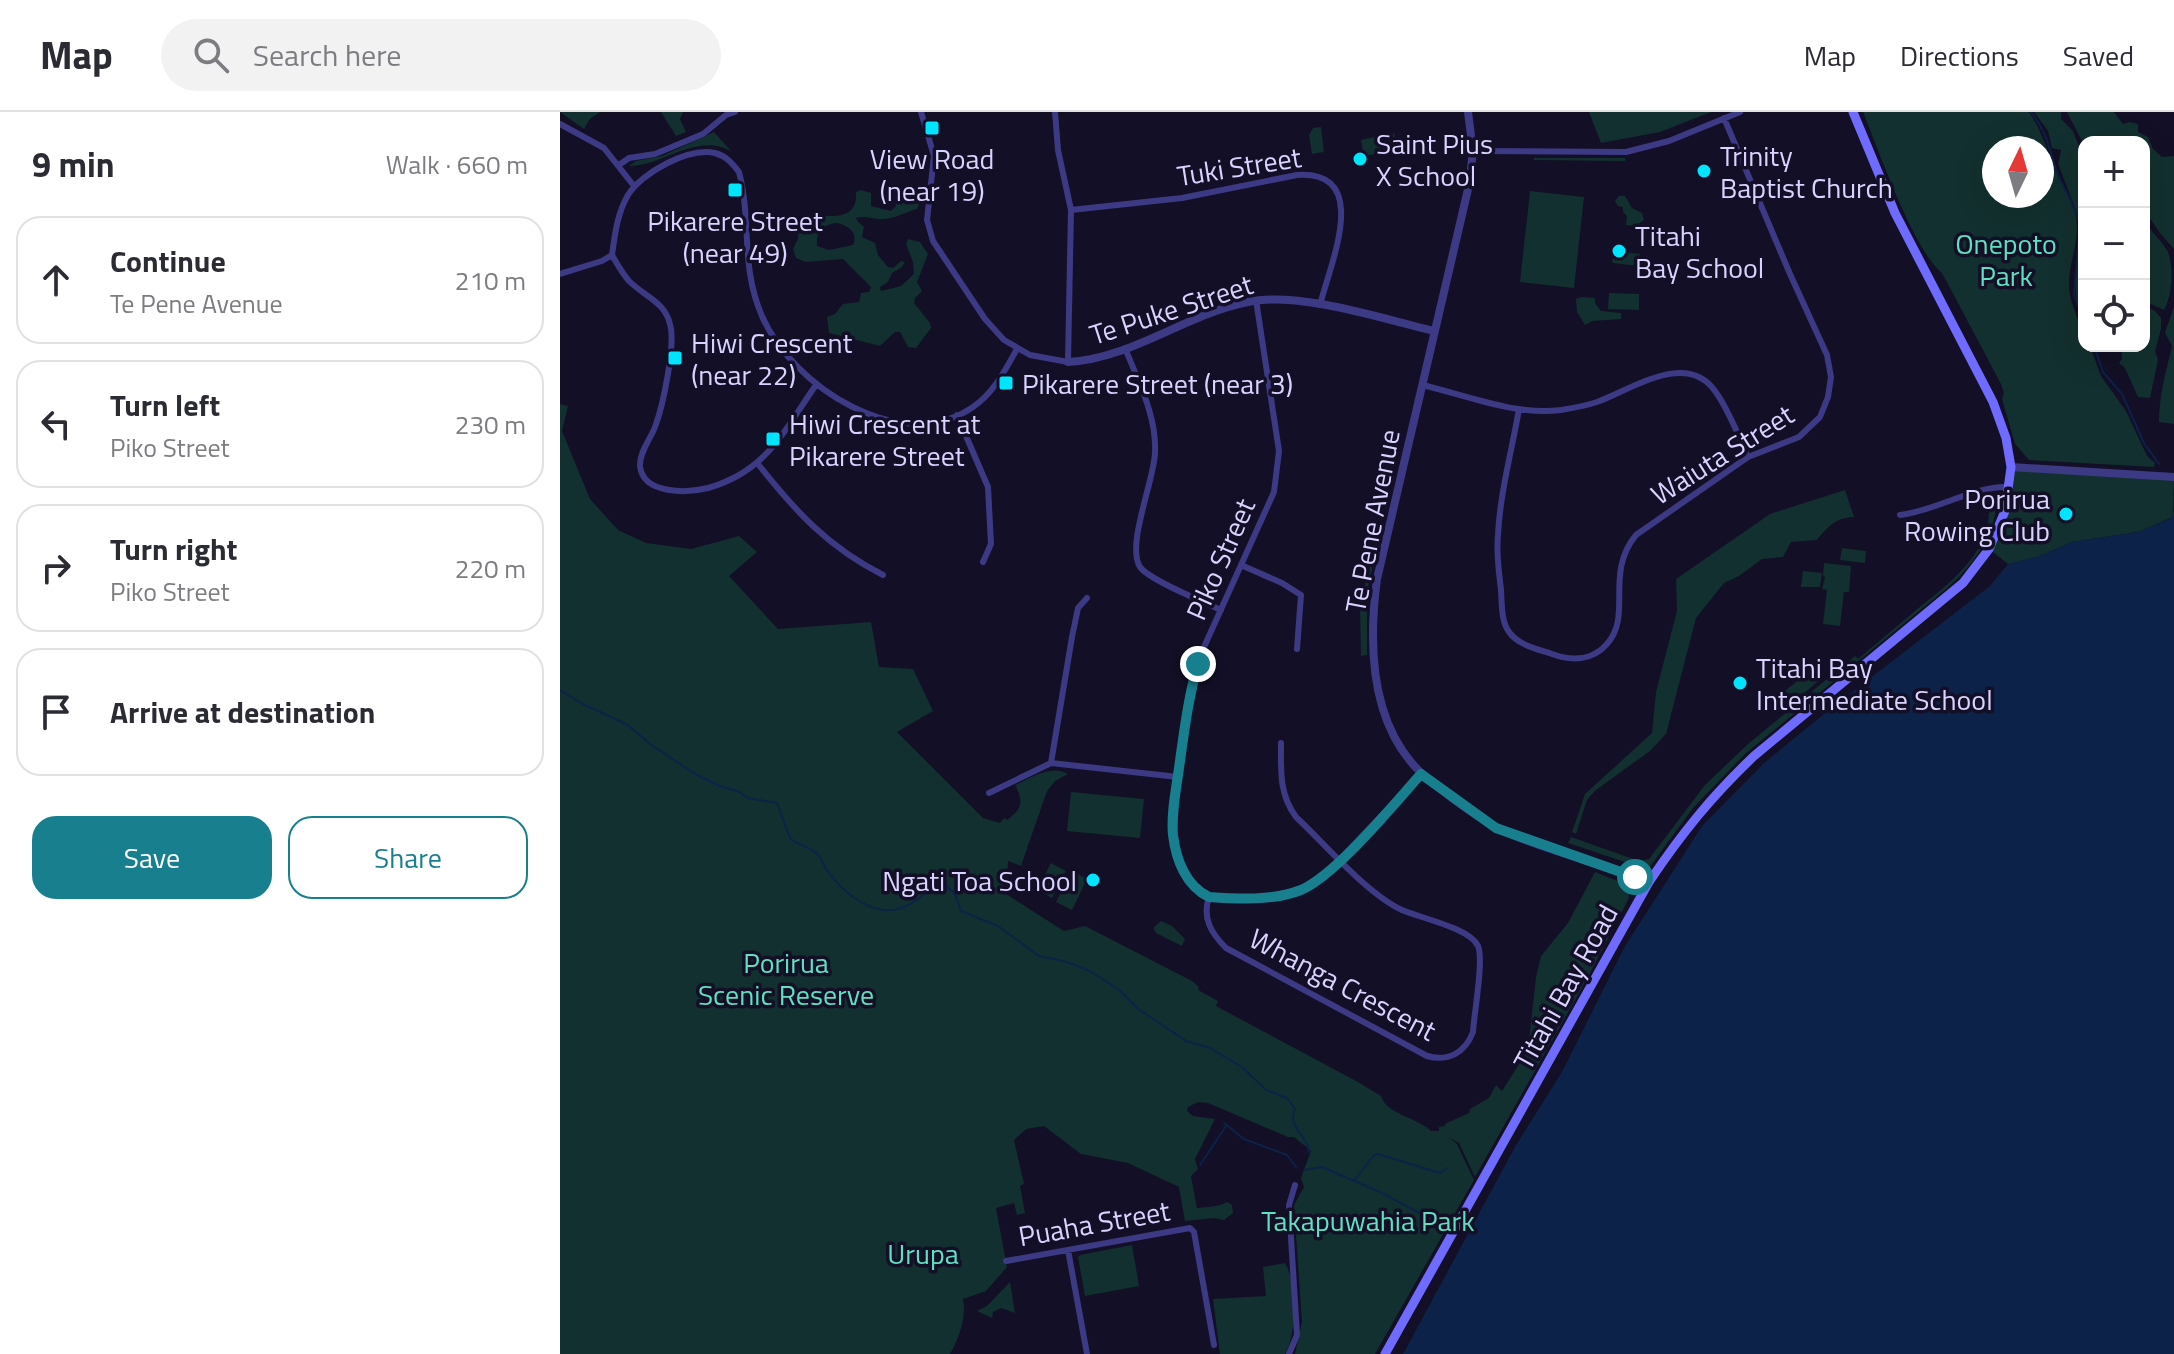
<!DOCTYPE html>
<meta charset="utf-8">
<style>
body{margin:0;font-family:"Titillium Web",sans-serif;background:#f2f2f3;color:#2b2b33}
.controls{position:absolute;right:24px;top:24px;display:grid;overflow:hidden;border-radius:16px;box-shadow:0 8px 32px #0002}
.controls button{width:72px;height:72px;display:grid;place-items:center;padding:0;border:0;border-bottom:2px solid #e1e1e2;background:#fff;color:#2b2b33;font:40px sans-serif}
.compass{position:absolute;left:1422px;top:24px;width:72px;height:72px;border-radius:50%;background:#fff;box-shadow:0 8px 32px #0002;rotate:5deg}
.stop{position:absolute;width:24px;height:24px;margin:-18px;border:6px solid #187f8f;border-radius:50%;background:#fff}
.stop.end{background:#187f8f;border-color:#fff;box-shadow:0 2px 8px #0008}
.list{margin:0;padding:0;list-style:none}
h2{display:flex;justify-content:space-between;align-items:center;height:104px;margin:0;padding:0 32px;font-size:34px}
h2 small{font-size:26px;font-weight:400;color:#7c7c81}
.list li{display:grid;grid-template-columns:52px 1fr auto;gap:24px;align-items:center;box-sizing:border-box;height:128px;margin:0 16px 16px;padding:0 16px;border:2px solid #e1e1e2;border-radius:24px}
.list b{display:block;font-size:30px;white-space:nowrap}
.list p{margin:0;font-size:26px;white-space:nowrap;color:#7c7c81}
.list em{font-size:26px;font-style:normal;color:#7c7c81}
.actions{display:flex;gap:16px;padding:24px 32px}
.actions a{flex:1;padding:18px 0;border:2px solid #187f8f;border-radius:24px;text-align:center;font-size:28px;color:#187f8f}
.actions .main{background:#187f8f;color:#fff}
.icon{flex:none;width:44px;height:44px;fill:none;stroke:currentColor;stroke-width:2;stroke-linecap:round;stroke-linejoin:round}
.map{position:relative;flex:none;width:1614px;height:1242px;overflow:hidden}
header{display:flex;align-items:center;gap:48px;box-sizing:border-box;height:112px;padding:0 40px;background:#fff;border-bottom:2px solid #e1e1e2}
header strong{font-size:38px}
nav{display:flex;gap:44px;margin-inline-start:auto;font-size:28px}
.search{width:560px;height:72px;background:#f2f2f3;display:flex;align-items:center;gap:20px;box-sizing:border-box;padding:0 28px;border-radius:44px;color:#7c7c81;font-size:30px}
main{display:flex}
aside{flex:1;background:#fff}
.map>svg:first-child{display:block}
.green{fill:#12302f;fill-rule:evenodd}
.water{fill:#0c2248}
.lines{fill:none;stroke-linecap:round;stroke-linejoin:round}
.stream{stroke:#0c2248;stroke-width:2}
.minor{stroke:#3d3a85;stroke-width:6}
.tertiary{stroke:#3d3a85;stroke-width:8}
.secondary{stroke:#6f6bff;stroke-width:9}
.route{stroke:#187f8f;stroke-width:10}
.poi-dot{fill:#00e5ff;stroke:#130f26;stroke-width:3}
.labels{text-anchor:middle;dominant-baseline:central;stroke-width:7;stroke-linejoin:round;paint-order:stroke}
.poi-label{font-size:28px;fill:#d9d4ff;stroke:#130f26;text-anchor:start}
.street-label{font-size:28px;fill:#d9d4ff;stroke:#130f26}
.park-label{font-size:28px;fill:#5fe0c0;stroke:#130f26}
</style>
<header>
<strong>Map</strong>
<div class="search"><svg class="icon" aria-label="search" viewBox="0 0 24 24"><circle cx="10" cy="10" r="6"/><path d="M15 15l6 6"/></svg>Search here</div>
<nav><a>Map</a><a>Directions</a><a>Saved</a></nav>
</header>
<main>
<aside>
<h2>9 min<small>Walk · 660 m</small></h2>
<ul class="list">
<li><svg class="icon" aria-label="ahead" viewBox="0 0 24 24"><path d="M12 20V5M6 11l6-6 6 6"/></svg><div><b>Continue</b><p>Te Pene Avenue</p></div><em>210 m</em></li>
<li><svg class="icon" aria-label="left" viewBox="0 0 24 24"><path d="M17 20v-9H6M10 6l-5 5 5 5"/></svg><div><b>Turn left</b><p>Piko Street</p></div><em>230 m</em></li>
<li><svg class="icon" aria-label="right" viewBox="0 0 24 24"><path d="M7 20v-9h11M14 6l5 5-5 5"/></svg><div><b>Turn right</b><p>Piko Street</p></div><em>220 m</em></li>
<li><svg class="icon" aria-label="arrive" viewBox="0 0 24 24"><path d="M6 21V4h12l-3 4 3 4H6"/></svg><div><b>Arrive at destination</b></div></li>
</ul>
<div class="actions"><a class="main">Save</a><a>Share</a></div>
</aside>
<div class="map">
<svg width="1614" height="1242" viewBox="0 0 1614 1242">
<rect width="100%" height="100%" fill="#130f26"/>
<!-- green -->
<path class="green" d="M0,0H40L30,7L24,17Z
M101,0H123L120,7L126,20L116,24Z
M1029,0H1151L1100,20L1041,31Z
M1303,0H1469C1483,20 1487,40 1497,62C1504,78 1517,95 1517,113C1518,134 1508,153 1509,175C1510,196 1524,213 1524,234H1530L1541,264L1566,299L1587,344L1595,351L1594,355L1469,348L1455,332L1442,287L1444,281L1441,272L1382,161C1354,139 1318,37 1303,0ZM1482,36V84H1434V36Z
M1474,0H1501V7L1513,19L1524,47V200L1517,194L1515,169L1522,114L1498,52L1501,38L1492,36L1488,19Z
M1507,0H1554L1563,12L1569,10L1578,12V20L1588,25L1593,37L1602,45L1614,44V137L1600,121L1584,98V30H1524V33Z
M761,15L764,40L752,42L749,23L753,16Z
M154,20L172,40C137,19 104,54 69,54L76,49L102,44Z
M834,21L838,38L804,44L801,28Z
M974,46H1065V49L974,48Z
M301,78L311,81V94L331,99L336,94L332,81L361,87L357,97C345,100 337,106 324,107C314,108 306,103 296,106L298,110L304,115L302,125L315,131L318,143L328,155L333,156L341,149L345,150L341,156L332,161L328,170L320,175L321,179L341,174L354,162L353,150L346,132L348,127L360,130L368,142L357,170L362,179L355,186L354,191L370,211L371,216L356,236L348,235L340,220H335L320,234L269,221L267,205L275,202L283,192L299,190L301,181L309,180L311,175L283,147L246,150L236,146L233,137L238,127L239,107C260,98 298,116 296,80ZM277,111C289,114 298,120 293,133L269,138L257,134C256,119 262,113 277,111Z
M970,79L1024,85L1014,176L960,170Z
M1059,84H1065L1072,96L1082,101L1084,108L1075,114L1066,113L1067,104L1063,100V95L1058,94L1055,89Z
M1584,108C1591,120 1602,129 1608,140C1614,156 1612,184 1604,198L1584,189Z
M1054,139L1080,142L1079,154L1052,151Z
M1049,181L1079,182V198L1048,197Z
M1022,185L1035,186V191L1041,199L1061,201V207L1032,209L1025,213L1017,200L1016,187Z
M1614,194V312L1599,310C1599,283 1606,260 1612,234L1605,221Z
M1584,195L1594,198L1601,206V217L1595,239L1598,248L1590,286L1578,285L1565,256L1559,251L1562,247L1561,234H1584Z
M0,292L8,294L2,319L30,387L58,418L86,431L131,437L179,424L197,440L169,464L218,517L311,510L319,555L353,557L373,599L337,620L423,706L440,711L444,706L447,708C462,697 464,689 455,673C471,666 491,652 508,662L495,669L487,679L461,754L448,749L446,782L504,819L525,814L632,869L639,875L638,878L658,889L656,894L798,970L821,984C827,1003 857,1005 871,1019H879V1015L885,1014V1012L909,1001L910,997L929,986L936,973L942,979L968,938L976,865L981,844L1008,811L1035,760L1067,773L1069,786L1028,865L915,1065L899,1031L888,1025L897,1032L914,1068L815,1242H735L742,1210L734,1093L744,1075L741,1066L751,1039L734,1025H728L648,991L638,990L628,995L627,999L633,1004L655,1007L635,1047L638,1057L631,1064L637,1096C647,1095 658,1095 667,1090L672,1093L673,1101L664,1108L654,1106L625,1109L619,1075L568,1051L521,1042L484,1014L466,1017L454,1028L464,1072L460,1074L465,1101L457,1103L454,1091L436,1096L447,1155L426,1179L403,1187C407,1205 399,1226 390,1242H0Z
M1451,355L1614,365L1613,405L1578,420L1512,430L1480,444L1448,452L1429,437L1439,414Z
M1285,378L1294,405C1277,405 1267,415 1257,428L1231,430L1223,445L1202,447L1179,464L1164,471L1136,506L1106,622L1090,639L1036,678L1027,688L1016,722L1012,720L1025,682L1092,621L1096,580L1117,499L1116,467L1210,402Z
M1427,384L1436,389C1437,423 1410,456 1386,477L1185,642L1133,696L1089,756L1078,758L1065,750L1008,731L1011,725L1079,749L1089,747L1145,673L1188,632L1295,544L1298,547C1317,531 1336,515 1355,499C1390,471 1437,437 1428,386L1413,389Z
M820,412L822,413L807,479V543L801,544L800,493Z
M1282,436L1306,439L1305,451L1280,448Z
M1264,451L1291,454L1289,480H1284L1280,514L1263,512L1267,478L1262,477L1265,465L1263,464Z
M1243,459L1262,461L1260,475H1241Z
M1255,555L1263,565L1234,590L1225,579Z
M511,680L584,687L580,726L507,719Z
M491,751L506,759L492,786L477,778Z
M512,759L527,767L512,798L496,790Z
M601,809L612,814L625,827L622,834L596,821L593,816Z
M572,1133L579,1174L525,1184L518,1145L520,1143Z
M725,1151C737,1171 737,1222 725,1242H660L653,1187L706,1184L703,1155Z
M450,1170L455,1201L441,1196L433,1200L432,1206L417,1199L427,1194Z"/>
<!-- water -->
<path class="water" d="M1614,399V1242H843L956,1033L1002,960L1065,834L1142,714L1204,651L1270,597L1430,474L1448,452L1480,444L1512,430L1578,420L1612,406Z"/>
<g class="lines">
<!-- stream -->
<path class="stream" d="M1471,0C1488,22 1488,35 1497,60C1504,78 1516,94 1520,114L1514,183L1524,210
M1534,234L1543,260L1562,282L1584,331L1599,352
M0,578L23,592L68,613L90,632L137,663L160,674L180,680L187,686L217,691L230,726C238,734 250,734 257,742C262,746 263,753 267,758C282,780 313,806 341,796C359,791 366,776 385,772L395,782L401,799L438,814L479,844L507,850L530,859L559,878L577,896L626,929L650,936L682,955L706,978L727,986L735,997C727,1016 747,1022 749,1040
M664,1011L684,1027L727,1043L736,1055
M640,1053L666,1014
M744,1058L762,1055L820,1080L880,1112
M794,1069L814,1043L818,1042L880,1061L887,1056"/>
<!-- minor -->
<path class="minor" d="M361,0L374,44L367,108L373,129L425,207L444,228L470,243L508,250L511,98L498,38L495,0
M0,12L44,36L74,74
M913,39L1066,40L1109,29L1180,0
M59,53L69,46L95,42L143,22L166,3L175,0
M511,98L622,86L737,63C813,58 770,152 760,193
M52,143C55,122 57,102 68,83C81,61 129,35 155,41C166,44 172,51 179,60C192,109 180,154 202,204C232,274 341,345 413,295C434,281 445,258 457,237
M52,143C57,152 62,161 69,169C84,184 105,190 110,212C116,232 103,294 95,315C91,326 79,341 80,354C83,383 128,381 148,376C207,359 223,320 256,273
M0,162L42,149L52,143
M696,188L719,339L714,380L644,535L628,587L613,710L615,737L629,769L640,780L649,785H711L741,777L765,763L861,662
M565,236C578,269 597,304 595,341C594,369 566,433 580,455C589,468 644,490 661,498
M862,273C906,283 955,304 1001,298C1013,296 1025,294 1037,290C1071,278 1126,238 1155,279C1169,298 1178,323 1188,345
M959,297C952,338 940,381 938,423C936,442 939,460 941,478C942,492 941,509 949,520C958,533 977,537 992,542C1011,549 1032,549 1047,532C1073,503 1044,462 1076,423L1188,345L1239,325L1260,305L1268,285L1271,265L1267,243L1230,162L1164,6
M397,303L428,375L431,432L423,450
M198,352C236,400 268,435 323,463
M1340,403C1376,399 1416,373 1448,375
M681,453L722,471L741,483L737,537
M491,651L512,525L518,496L527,486
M429,681L491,651L618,665
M649,785C642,806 651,821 666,836L867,944C888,950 905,941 913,920C914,902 924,848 918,834C910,816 860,806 842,798C807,782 765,732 736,705C719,682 721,659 721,631
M508,1138L527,1242
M446,1149L630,1116L634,1120L654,1233
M729,1242L737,1223L729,1093L735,1073"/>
<!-- tertiary -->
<path class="tertiary" d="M908,0L913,39L909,73L817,467C809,527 810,601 851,650C862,664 878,675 892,686C912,701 932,715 955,724C999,742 1045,753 1089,770
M508,250C571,247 626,202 688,190C739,179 822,207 875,219
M1451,355L1614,365"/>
<!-- secondary -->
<path class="secondary" d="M825,1242L1089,770C1122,721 1151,685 1194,644L1403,471L1429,437L1445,399L1451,355L1446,326L1433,290L1335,101L1293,0"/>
</g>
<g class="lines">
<!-- route -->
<path class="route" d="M638,552C628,586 624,621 619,656C616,678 611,702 613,723C616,748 626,774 649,785C678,787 713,789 741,778C777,762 833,693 861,662L936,716L1075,765"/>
</g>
<!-- markers -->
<g class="poi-dot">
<rect x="364" y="8" width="16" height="16" rx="4"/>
<circle cx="800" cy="47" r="8"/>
<circle cx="1144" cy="59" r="8"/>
<rect x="167" y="70" width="16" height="16" rx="4"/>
<circle cx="1059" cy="139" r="8"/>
<rect x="107" y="238" width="16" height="16" rx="4"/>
<rect x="438" y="263" width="16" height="16" rx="4"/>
<rect x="205" y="319" width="16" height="16" rx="4"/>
<circle cx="1506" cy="402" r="8"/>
<circle cx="1180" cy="571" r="8"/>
<circle cx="533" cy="768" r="8"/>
</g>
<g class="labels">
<!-- poi labels -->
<g class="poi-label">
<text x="816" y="31">Saint Pius<tspan x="816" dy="32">X School</tspan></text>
<text x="1160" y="43">Trinity<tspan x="1160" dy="32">Baptist Church</tspan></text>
<text x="372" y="46" text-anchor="middle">View Road<tspan x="372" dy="32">(near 19)</tspan></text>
<text x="175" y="108" text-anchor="middle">Pikarere Street<tspan x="175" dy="32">(near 49)</tspan></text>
<text x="1075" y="123">Titahi<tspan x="1075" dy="32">Bay School</tspan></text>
<text x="131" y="230">Hiwi Crescent<tspan x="131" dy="32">(near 22)</tspan></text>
<text x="462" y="271">Pikarere Street (near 3)</text>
<text x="229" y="311">Hiwi Crescent at<tspan x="229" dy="32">Pikarere Street</tspan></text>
<text x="1490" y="386" text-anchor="end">Porirua<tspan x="1490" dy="32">Rowing Club</tspan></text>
<text x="1196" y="555">Titahi Bay<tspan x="1196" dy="32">Intermediate School</tspan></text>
<text x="517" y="768" text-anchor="end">Ngati Toa School</text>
</g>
<!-- street labels -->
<g class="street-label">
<text transform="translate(679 54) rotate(-9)">Tuki Street</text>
<text transform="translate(611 197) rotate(-18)">Te Puke Street</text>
<text transform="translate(1162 342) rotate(-32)">Waiuta Street</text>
<text transform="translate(812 409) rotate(-79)">Te Pene Avenue</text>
<text transform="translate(660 447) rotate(-66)">Piko Street</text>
<text transform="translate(783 872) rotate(28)">Whanga Crescent</text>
<text transform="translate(1005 875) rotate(-61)">Titahi Bay Road</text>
<text transform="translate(534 1111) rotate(-10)">Puaha Street</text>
</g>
<!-- park labels -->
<g class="park-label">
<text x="1446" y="131">Onepoto<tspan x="1446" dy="32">Park</tspan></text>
<text x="226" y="850">Porirua<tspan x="226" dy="32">Scenic Reserve</tspan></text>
<text x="808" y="1108">Takapuwahia Park</text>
<text x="363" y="1141">Urupa</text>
</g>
</g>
</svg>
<div class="controls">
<button>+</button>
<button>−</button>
<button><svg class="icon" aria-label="locate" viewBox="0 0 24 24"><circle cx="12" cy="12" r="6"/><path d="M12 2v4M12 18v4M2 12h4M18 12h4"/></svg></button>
</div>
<svg class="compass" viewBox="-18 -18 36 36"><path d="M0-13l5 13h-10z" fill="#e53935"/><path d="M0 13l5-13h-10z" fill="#7c7c81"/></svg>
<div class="stop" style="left:1075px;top:765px"></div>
<div class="stop end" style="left:638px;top:552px"></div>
</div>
</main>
